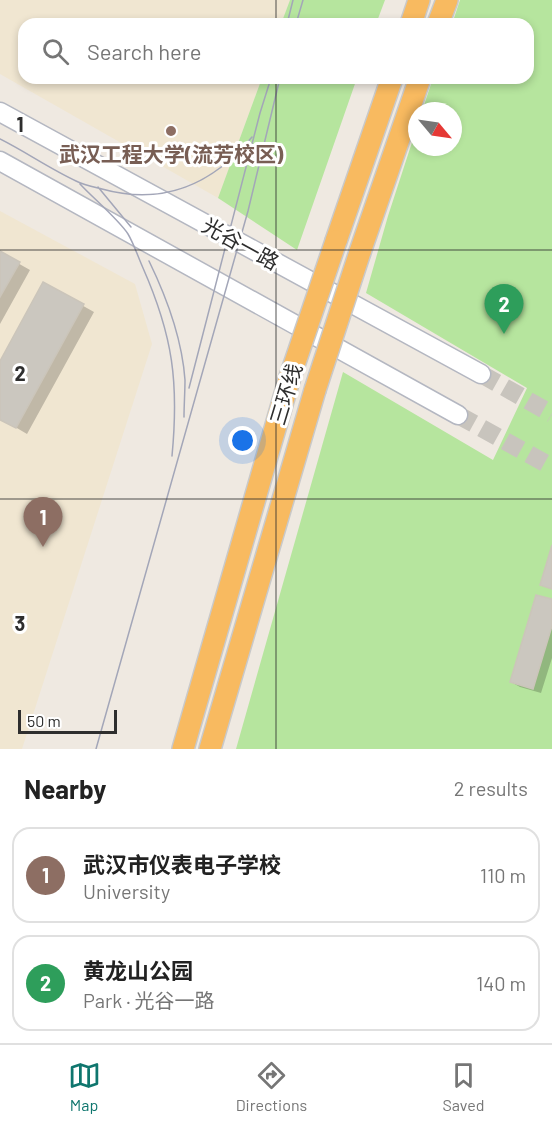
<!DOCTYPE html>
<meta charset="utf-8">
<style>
body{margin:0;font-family:Barlow,"Noto Sans SC",sans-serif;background:#f2f2f2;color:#222}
.compass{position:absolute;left:408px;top:102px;width:54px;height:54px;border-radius:50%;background:#fff;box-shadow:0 3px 9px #0003;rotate:119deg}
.scale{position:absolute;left:18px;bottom:15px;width:99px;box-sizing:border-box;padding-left:6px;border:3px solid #2e2e2e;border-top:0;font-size:16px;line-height:21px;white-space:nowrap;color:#2e2e2e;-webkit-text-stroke:4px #fff;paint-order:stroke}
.you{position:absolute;left:243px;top:441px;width:21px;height:21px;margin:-15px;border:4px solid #fff;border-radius:50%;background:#1a73e8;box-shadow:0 0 0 9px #1a73e833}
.badge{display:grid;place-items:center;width:39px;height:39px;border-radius:50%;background:#0f766e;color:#fff;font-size:20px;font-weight:700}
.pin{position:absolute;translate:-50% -50px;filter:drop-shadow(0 2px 3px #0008)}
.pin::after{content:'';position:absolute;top:32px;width:21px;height:18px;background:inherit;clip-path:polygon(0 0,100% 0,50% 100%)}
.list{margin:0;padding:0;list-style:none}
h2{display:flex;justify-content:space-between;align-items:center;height:78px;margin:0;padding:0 24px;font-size:26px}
h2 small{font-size:20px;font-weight:400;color:#767676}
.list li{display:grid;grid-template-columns:39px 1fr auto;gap:18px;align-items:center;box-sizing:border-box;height:96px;margin:0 12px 12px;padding:0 12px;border:2px solid #e0e0e0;border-radius:18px}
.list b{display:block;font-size:22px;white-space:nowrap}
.list p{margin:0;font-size:20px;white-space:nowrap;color:#767676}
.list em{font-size:20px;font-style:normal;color:#767676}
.icon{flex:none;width:33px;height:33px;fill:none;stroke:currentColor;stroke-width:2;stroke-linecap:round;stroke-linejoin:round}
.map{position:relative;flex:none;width:552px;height:749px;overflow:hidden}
.search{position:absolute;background:#fff;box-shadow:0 3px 9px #0003;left:18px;right:18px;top:18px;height:66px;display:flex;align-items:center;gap:15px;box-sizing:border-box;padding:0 21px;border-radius:18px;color:#767676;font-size:22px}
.sheet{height:294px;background:#fff}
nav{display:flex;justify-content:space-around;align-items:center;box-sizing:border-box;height:84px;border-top:2px solid #e0e0e0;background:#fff;font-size:16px;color:#767676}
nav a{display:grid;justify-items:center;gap:3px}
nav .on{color:#0f766e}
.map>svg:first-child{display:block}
.education{fill:#f0e6d1}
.green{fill:#b6e59e}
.shadow{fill:#0003}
.building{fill:#cbc7bf;stroke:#cbc5ba;stroke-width:1.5}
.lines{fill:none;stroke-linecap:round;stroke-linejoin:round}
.secondary-tunnel{stroke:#c8c4bd;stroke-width:18;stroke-dasharray:18 9;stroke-linecap:butt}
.secondary-casing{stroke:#b4b7c1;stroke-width:21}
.trunk-casing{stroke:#c9c9c9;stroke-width:24}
.secondary{stroke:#fff;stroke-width:18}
.trunk{stroke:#f8ba60;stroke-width:21}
.tram{stroke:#a3a6b8;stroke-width:1.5}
.trunk-bridge-casing{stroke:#c9c9c9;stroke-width:24;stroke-linecap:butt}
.trunk-bridge{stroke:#f8ba60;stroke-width:21}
.grid{fill:none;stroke:#2e2e2e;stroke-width:1.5;stroke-opacity:0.55}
.education-dot{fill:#8d6e63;stroke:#fff;stroke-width:2}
.labels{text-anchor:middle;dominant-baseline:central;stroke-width:6;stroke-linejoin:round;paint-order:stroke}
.education-label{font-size:21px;font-weight:bold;fill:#785e54;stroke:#fff}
.street-label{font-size:21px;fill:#2e2e2e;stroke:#fff}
.grid-label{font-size:20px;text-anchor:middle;font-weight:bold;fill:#2e2e2e;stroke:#fff;stroke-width:6;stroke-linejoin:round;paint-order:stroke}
</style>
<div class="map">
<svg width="552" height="749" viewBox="0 0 552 749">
<rect width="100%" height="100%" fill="#efe9e1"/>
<!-- education -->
<path class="education" d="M0,0H290L281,24H24V78H262L218,198L0,74Z
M0,211L135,284L152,344L22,749H0Z"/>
<!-- green -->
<path class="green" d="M290,0H385L376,24H281Z
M460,0H552V749H236L343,372L493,460L527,388L366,293L388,216L417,127V147H453V111H422L433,78H528V24H452Z
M262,78H357L297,250L218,198Z"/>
<!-- shadow -->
<path class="shadow" d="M0,253L30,270L0,324Z
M44,284L94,312L27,434L0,418V364Z
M552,601V658L541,693L520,687L511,682Z"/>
<!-- building -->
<path class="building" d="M0,251L20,262L0,297Z
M43,282L84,304L16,428L0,420V361Z
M552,545V589L540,585Z
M536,595L552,599V626L533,689L510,682Z"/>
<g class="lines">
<!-- secondary-tunnel -->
<path class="secondary-tunnel" d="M481,374L552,414
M458,415L552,467"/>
<!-- secondary casing -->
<g class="secondary-casing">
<path id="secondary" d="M0,112L481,374
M0,161L458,415"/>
</g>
<!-- trunk casing -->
<g class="trunk-casing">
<path id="trunk" d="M411,24L419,0
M438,24L447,0
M336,241L392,78
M360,252L420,78
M183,749L289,380
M210,749L315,390"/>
</g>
<!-- secondary -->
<use href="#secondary" class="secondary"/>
<!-- trunk -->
<use href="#trunk" class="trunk"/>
<!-- tram -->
<path class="tram" d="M287,24L293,0
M296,24L303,0
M0,139C26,152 50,169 76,181C84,185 94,187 102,189C163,206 213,184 252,137
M80,184C92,197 119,220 128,234C134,244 138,257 143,268C173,336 179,383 172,456
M98,187L131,227
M149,261C167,298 182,338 185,380C185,392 184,405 184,417
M189,388L260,113L271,78
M96,749L248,211L280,78"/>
<!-- trunk-bridge casing -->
<g class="trunk-bridge-casing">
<path id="trunk-bridge" d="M289,380L336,241
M315,390L360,252"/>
</g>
<!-- trunk-bridge -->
<use href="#trunk-bridge" class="trunk-bridge"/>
</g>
<!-- grid -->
<path class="grid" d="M276,0V24M276,78V749M0,250H552M0,499H552"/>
<!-- markers -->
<circle class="education-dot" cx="171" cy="131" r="6"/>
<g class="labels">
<!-- education labels -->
<g class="education-label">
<text x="171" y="153">武汉工程大学(流芳校区)</text>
</g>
<!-- street labels -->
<g class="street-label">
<text transform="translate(241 243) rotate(29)">光谷一路</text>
<text transform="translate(285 394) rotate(-73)">三环线</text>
</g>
</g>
<g class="grid-label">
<text x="20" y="132">1</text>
<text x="20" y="381">2</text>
<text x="20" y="631">3</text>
</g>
</svg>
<svg class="compass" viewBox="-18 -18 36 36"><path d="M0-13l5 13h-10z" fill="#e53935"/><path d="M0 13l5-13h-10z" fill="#767676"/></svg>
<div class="scale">50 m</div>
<div class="you"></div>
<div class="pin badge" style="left:43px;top:547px;background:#8d6e63">1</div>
<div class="pin badge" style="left:504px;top:334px;background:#2e9e5b">2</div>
<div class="search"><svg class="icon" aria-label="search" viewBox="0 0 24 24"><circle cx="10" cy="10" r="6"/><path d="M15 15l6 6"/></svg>Search here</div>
</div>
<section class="sheet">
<h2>Nearby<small>2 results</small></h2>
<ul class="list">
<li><span class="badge" style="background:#8d6e63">1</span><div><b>武汉市仪表电子学校</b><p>University</p></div><em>110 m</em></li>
<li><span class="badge" style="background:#2e9e5b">2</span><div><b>黄龙山公园</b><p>Park · 光谷一路</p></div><em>140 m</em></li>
</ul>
</section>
<nav>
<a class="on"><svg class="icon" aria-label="map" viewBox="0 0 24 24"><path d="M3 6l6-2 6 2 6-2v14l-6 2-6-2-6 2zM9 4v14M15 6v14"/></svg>Map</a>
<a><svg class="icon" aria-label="directions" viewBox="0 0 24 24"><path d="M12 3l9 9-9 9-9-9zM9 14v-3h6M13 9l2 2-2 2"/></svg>Directions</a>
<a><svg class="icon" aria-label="saved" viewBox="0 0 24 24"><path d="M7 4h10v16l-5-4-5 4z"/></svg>Saved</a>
</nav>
